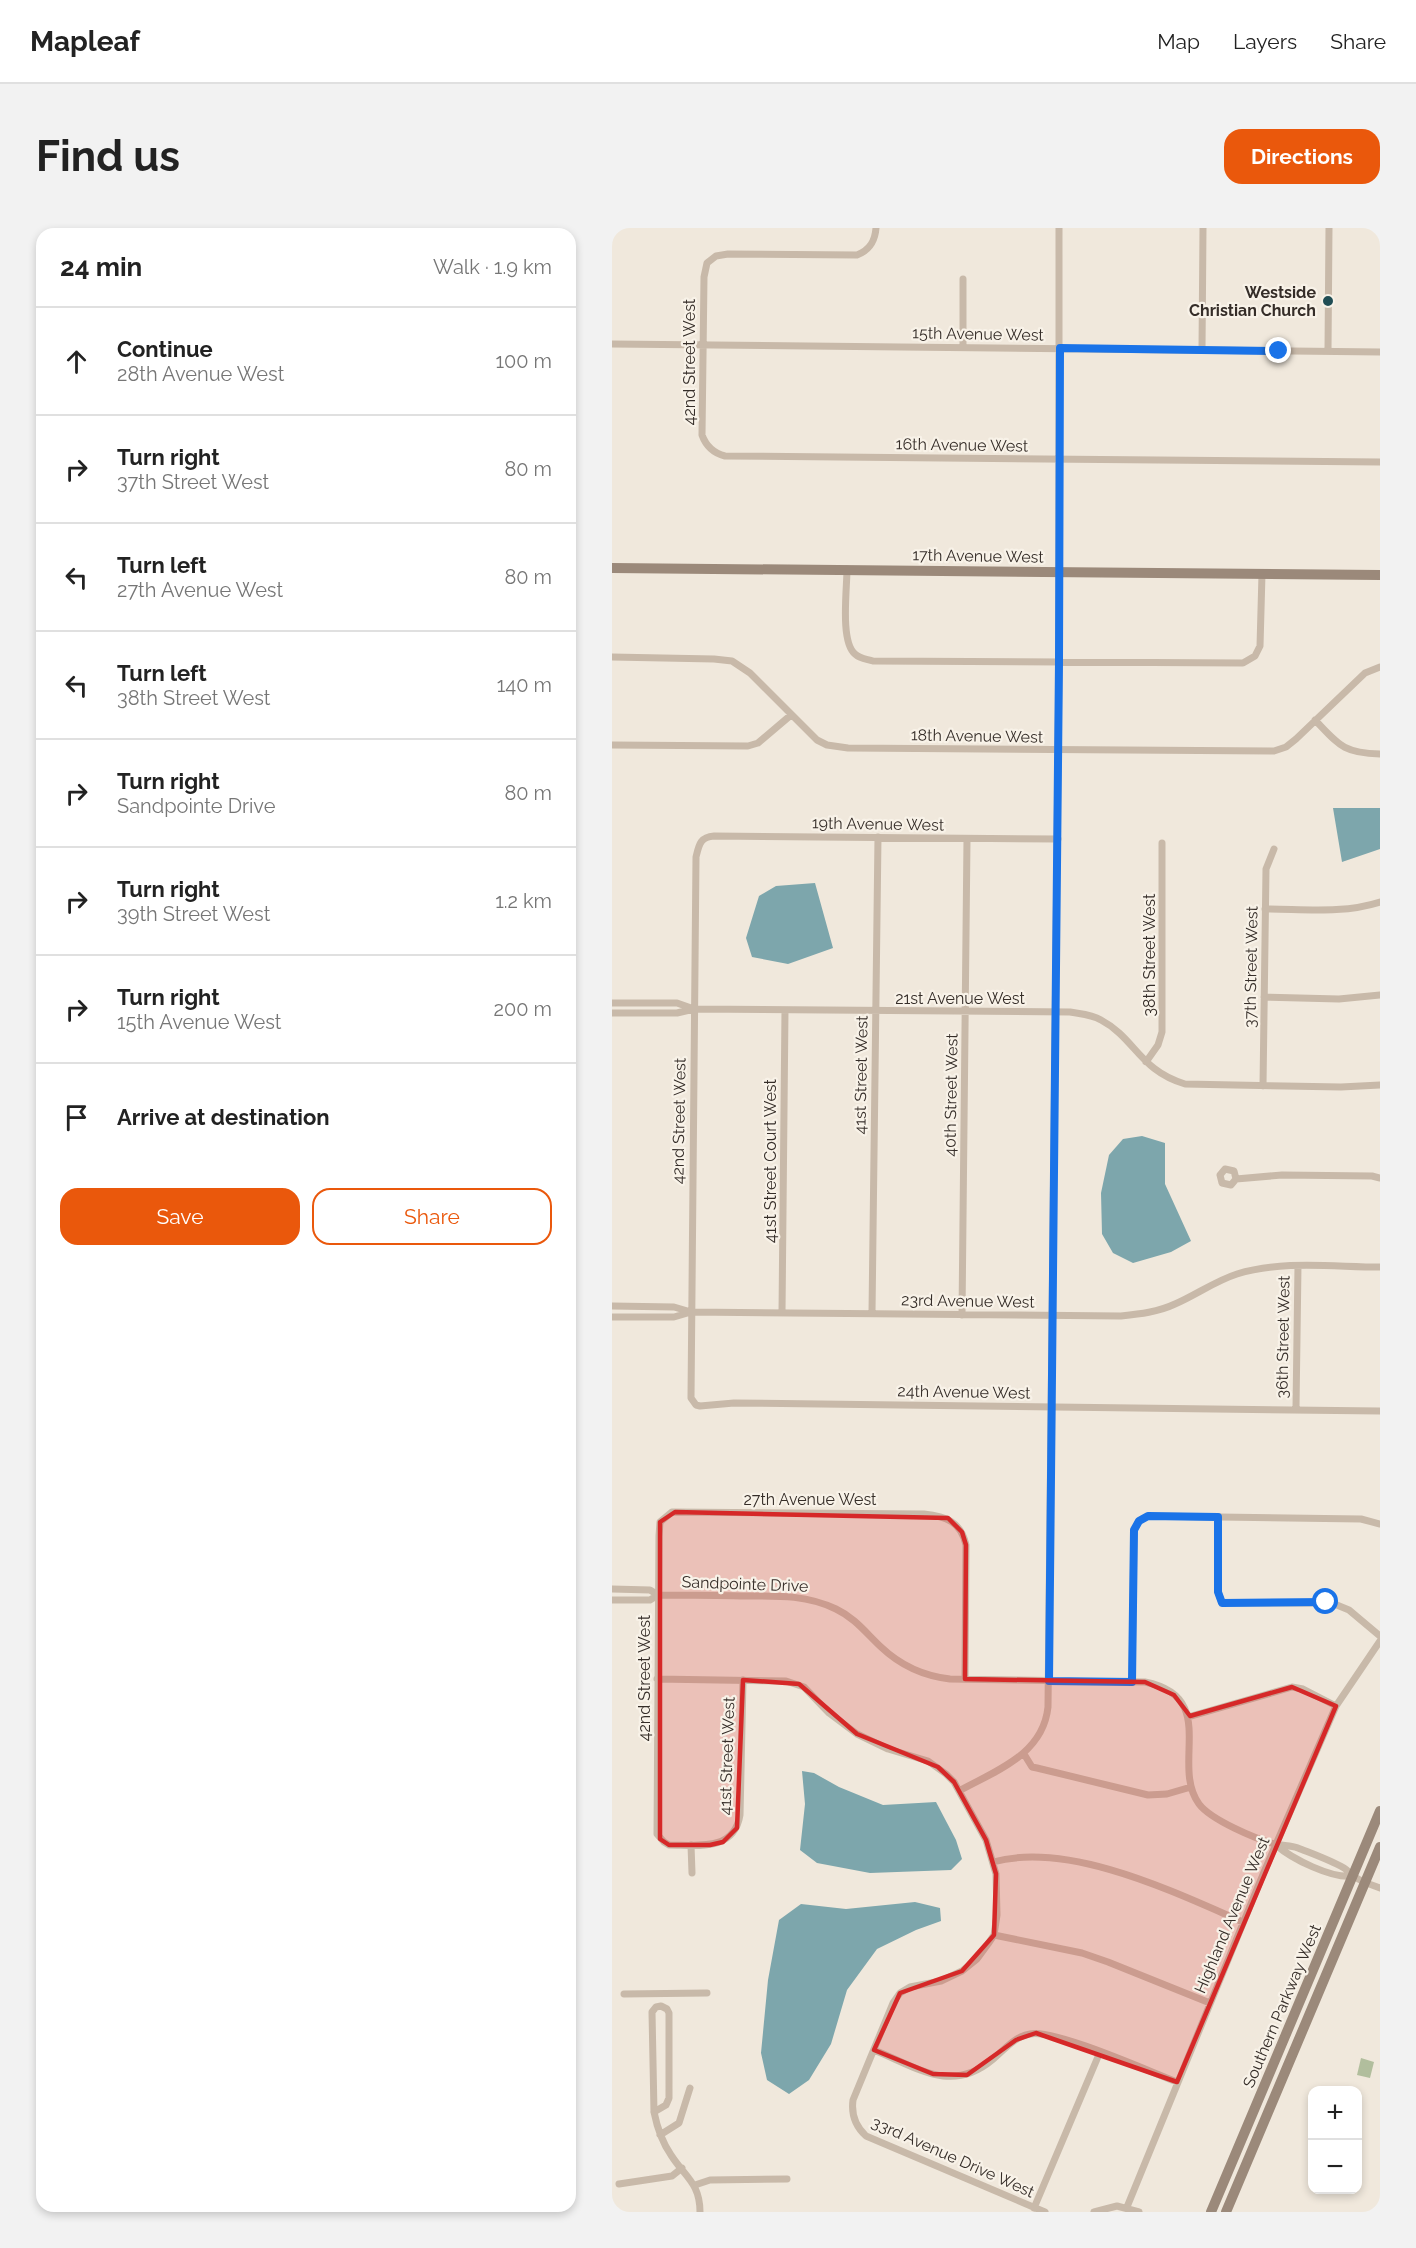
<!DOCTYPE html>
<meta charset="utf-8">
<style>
body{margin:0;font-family:Raleway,sans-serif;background:#f2f2f2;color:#222}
.controls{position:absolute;right:18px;bottom:18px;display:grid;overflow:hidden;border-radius:12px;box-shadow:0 3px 9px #0003}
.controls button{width:54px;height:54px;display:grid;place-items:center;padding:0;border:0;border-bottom:2px solid #e0e0e0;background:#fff;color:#222;font:30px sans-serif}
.stop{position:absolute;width:18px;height:18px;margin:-14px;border:4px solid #1a73e8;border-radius:50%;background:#fff}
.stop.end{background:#1a73e8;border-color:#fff;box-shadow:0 2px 6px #0008}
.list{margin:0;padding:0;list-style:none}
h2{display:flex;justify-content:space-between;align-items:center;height:78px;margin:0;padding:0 24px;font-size:26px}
h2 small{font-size:20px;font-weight:400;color:#767676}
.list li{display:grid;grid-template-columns:39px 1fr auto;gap:18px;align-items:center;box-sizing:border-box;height:108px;padding:0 24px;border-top:2px solid #e0e0e0}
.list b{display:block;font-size:22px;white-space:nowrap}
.list p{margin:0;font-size:20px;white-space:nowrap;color:#767676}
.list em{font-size:20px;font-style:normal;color:#767676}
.actions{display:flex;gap:12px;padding:18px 24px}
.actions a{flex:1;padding:14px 0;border:2px solid #ea580c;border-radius:18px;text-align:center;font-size:21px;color:#ea580c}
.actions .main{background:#ea580c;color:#fff}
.icon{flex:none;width:33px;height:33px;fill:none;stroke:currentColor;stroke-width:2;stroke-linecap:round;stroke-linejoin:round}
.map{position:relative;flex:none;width:768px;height:1984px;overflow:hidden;border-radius:18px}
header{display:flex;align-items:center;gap:36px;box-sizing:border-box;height:84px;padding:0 30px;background:#fff;border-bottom:2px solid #e0e0e0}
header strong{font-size:28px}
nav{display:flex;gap:33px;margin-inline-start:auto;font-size:21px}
.intro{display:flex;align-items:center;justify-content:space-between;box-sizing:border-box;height:144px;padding:0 36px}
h1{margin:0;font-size:42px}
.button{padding:15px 27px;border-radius:18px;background:#ea580c;color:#fff;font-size:21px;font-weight:700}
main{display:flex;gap:36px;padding:0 36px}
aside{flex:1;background:#fff;border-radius:18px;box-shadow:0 3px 9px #0003}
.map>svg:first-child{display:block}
.green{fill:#b1be9d}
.water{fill:#7da6ac}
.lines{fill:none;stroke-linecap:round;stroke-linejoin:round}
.street{stroke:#c8b9a9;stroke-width:7}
.secondary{stroke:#9b897a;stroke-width:10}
.route{stroke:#1a73e8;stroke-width:8}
.marked{fill:#d62828;fill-opacity:0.2;stroke:#d62828;stroke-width:4.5;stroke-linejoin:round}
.poi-dot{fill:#204d54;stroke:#f8f2e8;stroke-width:2}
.labels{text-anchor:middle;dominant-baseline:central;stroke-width:4.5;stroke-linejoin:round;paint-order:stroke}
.poi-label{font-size:16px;font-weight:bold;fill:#352d28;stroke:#f8f2e8;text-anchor:end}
.street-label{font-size:16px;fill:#352d28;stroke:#f8f2e8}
</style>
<header>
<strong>Mapleaf</strong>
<nav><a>Map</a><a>Layers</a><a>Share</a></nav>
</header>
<div class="intro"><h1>Find us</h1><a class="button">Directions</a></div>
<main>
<aside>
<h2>24 min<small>Walk · 1.9 km</small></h2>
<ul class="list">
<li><svg class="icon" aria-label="ahead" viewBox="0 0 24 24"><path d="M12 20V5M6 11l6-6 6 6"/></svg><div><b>Continue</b><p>28th Avenue West</p></div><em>100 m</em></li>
<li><svg class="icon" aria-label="right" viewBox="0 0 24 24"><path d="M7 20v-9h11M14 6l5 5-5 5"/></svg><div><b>Turn right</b><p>37th Street West</p></div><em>80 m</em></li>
<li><svg class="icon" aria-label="left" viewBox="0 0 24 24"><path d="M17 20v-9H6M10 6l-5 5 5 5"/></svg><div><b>Turn left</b><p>27th Avenue West</p></div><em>80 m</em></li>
<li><svg class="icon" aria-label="left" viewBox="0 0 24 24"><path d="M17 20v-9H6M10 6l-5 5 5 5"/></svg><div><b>Turn left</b><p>38th Street West</p></div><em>140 m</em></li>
<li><svg class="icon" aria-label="right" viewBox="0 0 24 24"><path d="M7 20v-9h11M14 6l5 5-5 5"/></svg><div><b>Turn right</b><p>Sandpointe Drive</p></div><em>80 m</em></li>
<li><svg class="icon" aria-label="right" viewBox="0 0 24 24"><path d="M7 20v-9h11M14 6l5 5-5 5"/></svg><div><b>Turn right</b><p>39th Street West</p></div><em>1.2 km</em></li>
<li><svg class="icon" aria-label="right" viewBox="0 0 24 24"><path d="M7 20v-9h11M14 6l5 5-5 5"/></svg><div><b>Turn right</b><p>15th Avenue West</p></div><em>200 m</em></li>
<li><svg class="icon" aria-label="arrive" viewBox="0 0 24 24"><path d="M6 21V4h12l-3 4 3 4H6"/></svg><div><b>Arrive at destination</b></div></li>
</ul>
<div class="actions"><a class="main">Save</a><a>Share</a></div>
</aside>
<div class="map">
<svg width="768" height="1984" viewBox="0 0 768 1984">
<rect width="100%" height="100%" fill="#f0e8dc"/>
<!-- green -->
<path class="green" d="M749,1830L762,1834L758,1850L745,1847Z"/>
<!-- water -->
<path class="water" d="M721,580H768V621L730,634Z
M203,655L221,720L176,736L140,729L134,710L147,668L164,658Z
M530,908L553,915V956L579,1013L559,1024L521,1035L501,1025L490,1006L489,965L497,927L511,911Z
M190,1543L202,1545L227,1559L271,1577L324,1574L344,1612L350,1631L339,1642L258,1645L205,1635L188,1622L193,1576Z
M303,1674L328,1680L329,1693L304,1702L265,1721L235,1762L219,1816L197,1852L177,1866L155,1852L149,1825L156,1752L167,1692L189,1676L234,1681Z"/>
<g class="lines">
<!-- street -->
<path class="street" d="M264,0C263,13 258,22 245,27L116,26L104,28L95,35L92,49L90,207C94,218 101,225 113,228L768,234
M351,51V119
M0,116L768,124
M590,122L591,0
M716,123L717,0
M235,341C235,361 228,414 243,426C248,431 255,431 261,433L631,435L643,428L648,418L650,346
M0,429L102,431L120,433L138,445L205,512L215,517L236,520L662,523L674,519L684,511L753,445L768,439
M703,492C727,517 731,525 768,526
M0,517L136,518L146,515L179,487
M446,611L102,608C88,609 87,617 84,629L79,1170L84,1177L88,1178L122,1175L768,1183
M653,681C692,681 731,686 768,674
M652,769L727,771L768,767
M0,775H65L82,781
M0,785H65L82,781L458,784C469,786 479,786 489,792C523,810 528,843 573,856L729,859L768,857
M534,834L546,817L550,804V615
M651,858L654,641L662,621
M624,951L622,943L613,941L608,947L610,955L619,957L624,951L670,947L760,948L768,950
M0,1078L62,1079L79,1084
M170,1085L173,782
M260,1085L266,609
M350,1087L355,611
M0,1089H62L79,1084L509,1088C528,1086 546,1084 563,1076C584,1067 603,1053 625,1046C670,1032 722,1039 768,1039
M684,1180L686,1038
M606,1289V1364L610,1375H720L737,1382L768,1408
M0,1361L38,1362L46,1367C74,1367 101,1367 129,1368C162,1368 193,1366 224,1381C243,1390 254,1405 269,1419C289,1438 312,1448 338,1451L533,1454C608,1469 558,1536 587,1576C599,1592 644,1611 663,1616C671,1618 679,1617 686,1620C701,1626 718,1632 732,1640C737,1643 739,1647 743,1649C750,1654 760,1657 768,1660
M0,1372H38L46,1367
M45,1451L174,1453L192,1459L217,1485L245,1506L276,1521L316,1533L334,1546L342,1554L374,1612L384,1646L385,1687L382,1707L376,1716L365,1731L350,1743L329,1753L298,1759L288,1765L281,1775L241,1872C239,1887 243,1898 254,1908L433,1984
M131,1452L128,1587C122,1624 85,1617 57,1617L52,1614L45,1606L47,1308L48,1294L60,1284L312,1286C334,1288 349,1294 354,1317L353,1451
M520,1454L522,1302L527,1293L536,1288L749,1291L768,1296
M576,1489L680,1459L691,1461L724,1478
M412,1526L420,1539L425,1540L536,1567L555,1566L579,1559
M347,1563C383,1543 431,1527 436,1479L447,434V0
M79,1617L80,1645
M664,1617C680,1631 720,1651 741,1648
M381,1634C457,1613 562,1664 631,1694
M382,1707L470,1725L496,1734L598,1775
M12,1766L95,1765
M262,1822C304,1839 339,1866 380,1832C391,1823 403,1808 418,1806C443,1801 536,1843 565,1854
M42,1884L54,1877L57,1870V1785L55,1781L49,1778L44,1779L40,1784L42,1884C45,1899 50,1914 59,1927C73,1949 88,1955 88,1984
M48,1907L67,1895L78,1860
M7,1956L60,1948L70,1940
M83,1957L98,1952L175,1951
M515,1979L652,1644L724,1478L768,1413
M422,1980L488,1824
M482,1984L505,1978L527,1984"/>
<!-- secondary -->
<path class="secondary" d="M0,340L768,347
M599,1984L768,1583
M614,1984L768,1619"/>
</g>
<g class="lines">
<!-- route -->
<path class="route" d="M667,123L448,120L447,434L437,1453L520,1454L522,1302L527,1293L536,1288L606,1289V1364L610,1375L714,1374"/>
</g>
<!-- marked area -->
<path class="marked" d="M63,1284L336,1290L350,1304L354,1317L353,1451L533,1454L562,1467L578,1488L680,1459L724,1478L565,1854L424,1805L404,1812L355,1847L321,1846L262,1822L288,1765L350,1743L382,1707L384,1646L374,1612L342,1554L326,1539L245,1506L187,1456L131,1452L125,1600L111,1614L98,1617H57L48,1611V1294Z"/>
<!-- markers -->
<circle class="poi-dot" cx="716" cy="73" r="6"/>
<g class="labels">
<!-- poi labels -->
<g class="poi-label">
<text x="704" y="64">Westside<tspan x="704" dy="18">Christian Church</tspan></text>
</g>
<!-- street labels -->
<g class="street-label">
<text transform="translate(366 106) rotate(1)">15th Avenue West</text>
<text transform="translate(77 134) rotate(-90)">42nd Street West</text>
<text transform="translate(350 217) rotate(1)">16th Avenue West</text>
<text transform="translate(366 328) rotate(1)">17th Avenue West</text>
<text transform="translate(365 508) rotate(1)">18th Avenue West</text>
<text transform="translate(266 596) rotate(1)">19th Avenue West</text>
<text transform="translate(537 727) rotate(-90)">38th Street West</text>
<text transform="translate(639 739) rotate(-89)">37th Street West</text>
<text x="348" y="770">21st Avenue West</text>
<text transform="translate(249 847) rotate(-89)">41st Street West</text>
<text transform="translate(339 867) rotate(-89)">40th Street West</text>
<text transform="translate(67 893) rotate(-89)">42nd Street West</text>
<text transform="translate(158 933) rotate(-90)">41st Street Court West</text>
<text transform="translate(356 1073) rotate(1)">23rd Avenue West</text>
<text transform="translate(671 1109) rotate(-89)">36th Street West</text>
<text transform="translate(352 1164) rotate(1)">24th Avenue West</text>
<text x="198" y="1271">27th Avenue West</text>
<text transform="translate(133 1356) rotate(2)">Sandpointe Drive</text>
<text transform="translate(32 1450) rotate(-90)">42nd Street West</text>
<text transform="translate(115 1528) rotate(-88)">41st Street West</text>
<text transform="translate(620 1687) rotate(-67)">Highland Avenue West</text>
<text transform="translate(670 1778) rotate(-67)">Southern Parkway West</text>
<text transform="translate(341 1929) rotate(24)">33rd Avenue Drive West</text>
</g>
</g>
</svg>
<div class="controls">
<button>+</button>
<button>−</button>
</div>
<div class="stop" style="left:714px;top:1374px"></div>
<div class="stop end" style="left:667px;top:123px"></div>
</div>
</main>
